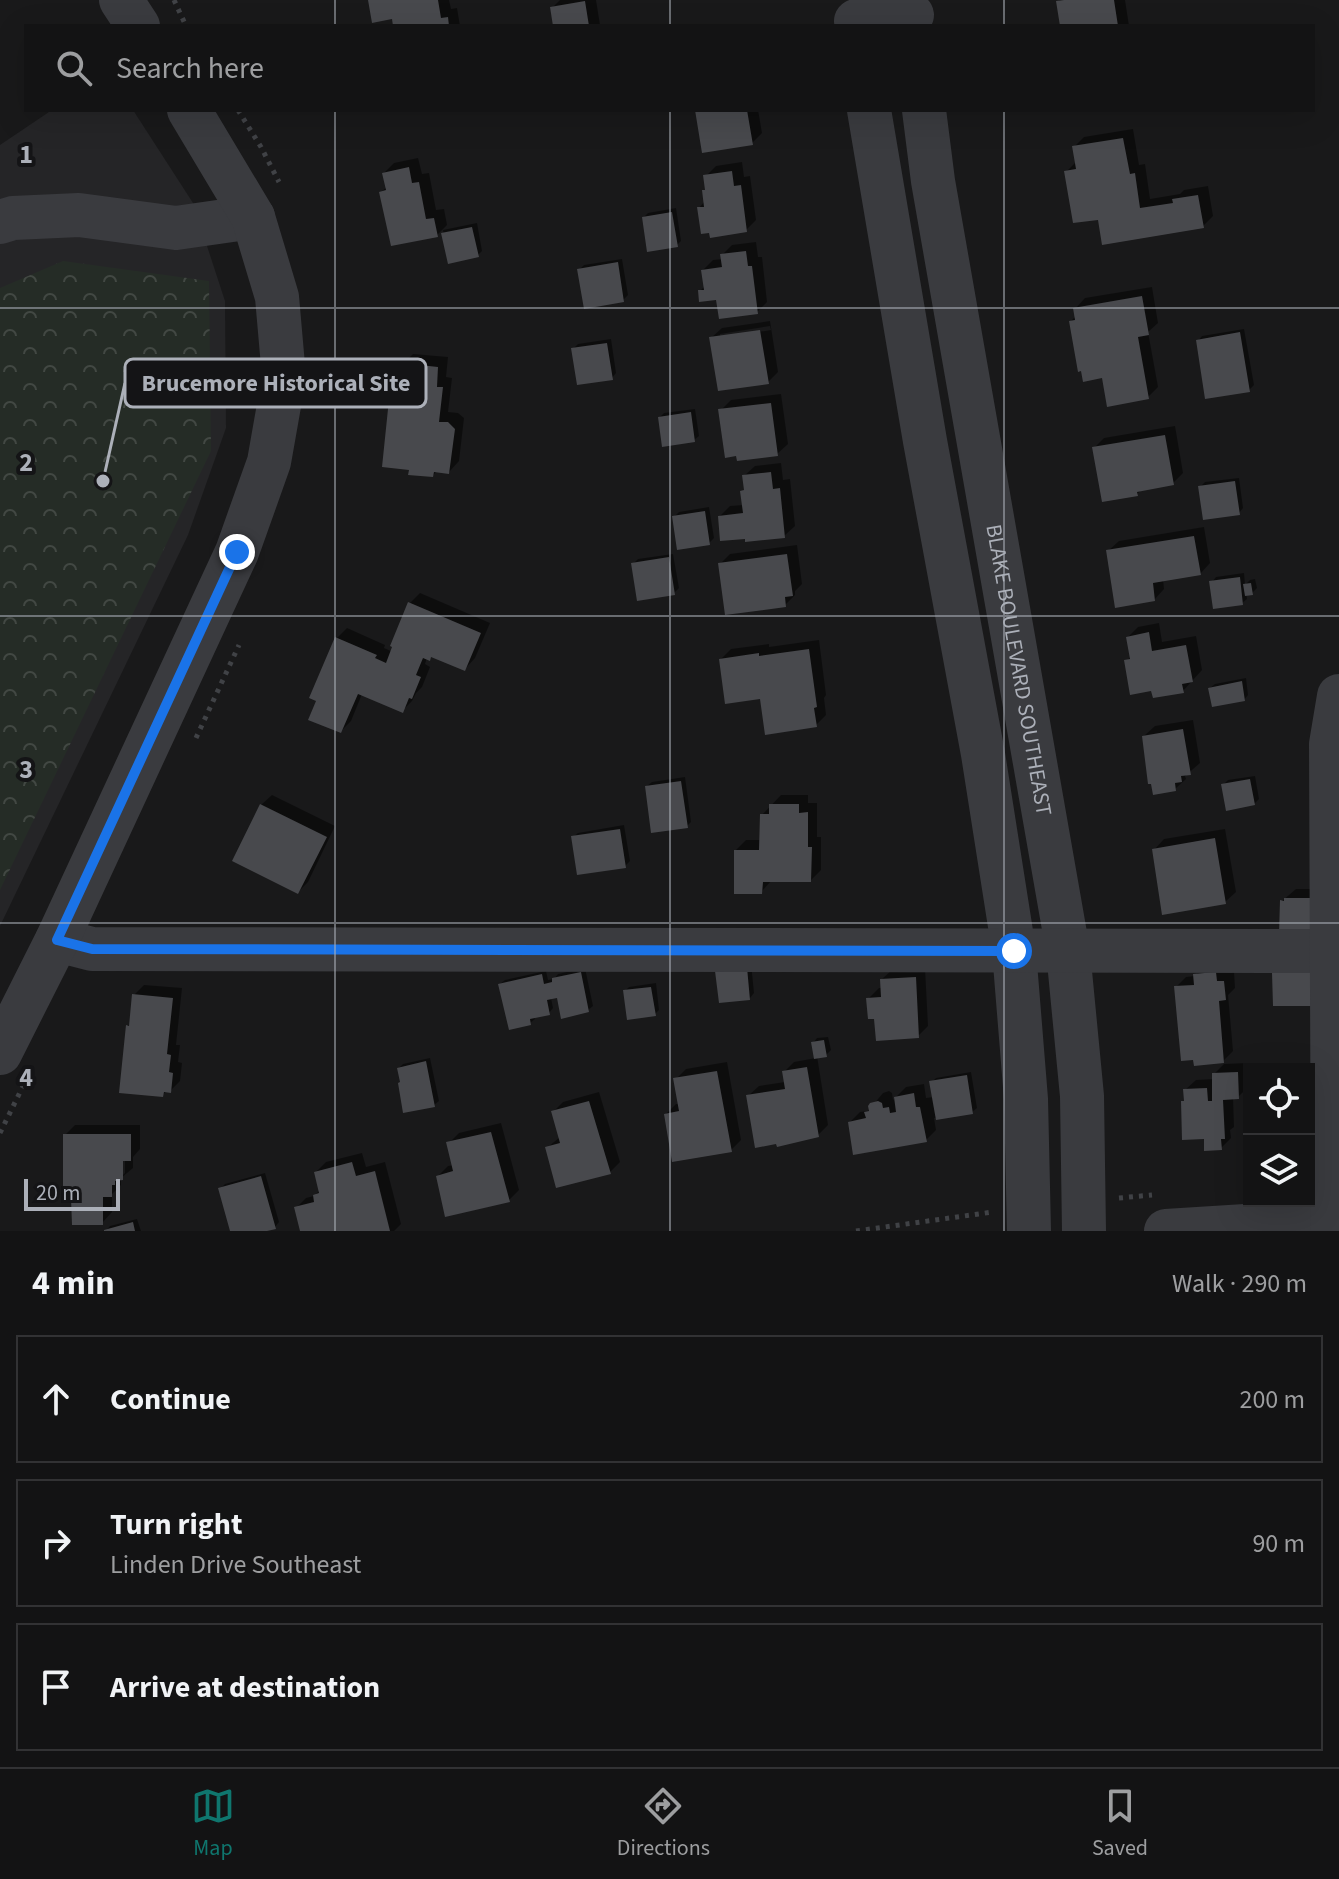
<!DOCTYPE html>
<meta charset="utf-8">
<style>
body{margin:0;font-family:"Source Sans 3",sans-serif;background:#202022;color:#f1f3f6}
.controls{position:absolute;right:24px;bottom:24px;display:grid;overflow:hidden;border-radius:0px;box-shadow:0 8px 32px #0002}
.controls button{width:72px;height:72px;display:grid;place-items:center;padding:0;border:0;border-bottom:2px solid #323234;background:#131314;color:#f1f3f6;font:40px sans-serif}
.scale{position:absolute;left:24px;bottom:20px;width:96px;box-sizing:border-box;padding-left:8px;border:4px solid #acb0b9;border-top:0;font-size:22px;line-height:28px;white-space:nowrap;color:#acb0b9;-webkit-text-stroke:6px #141416;paint-order:stroke}
.stop{position:absolute;width:24px;height:24px;margin:-18px;border:6px solid #1a73e8;border-radius:50%;background:#fff}
.stop.end{background:#1a73e8;border-color:#fff;box-shadow:0 2px 8px #0008}
.list{margin:0;padding:0;list-style:none}
h2{display:flex;justify-content:space-between;align-items:center;height:104px;margin:0;padding:0 32px;font-size:34px}
h2 small{font-size:26px;font-weight:400;color:#9d9ea0}
.list li{display:grid;grid-template-columns:52px 1fr auto;gap:24px;align-items:center;box-sizing:border-box;height:128px;margin:0 16px 16px;padding:0 16px;border:2px solid #323234;border-radius:0px}
.list b{display:block;font-size:30px;white-space:nowrap}
.list p{margin:0;font-size:26px;white-space:nowrap;color:#9d9ea0}
.list em{font-size:26px;font-style:normal;color:#9d9ea0}
.icon{flex:none;width:44px;height:44px;fill:none;stroke:currentColor;stroke-width:2;stroke-linecap:round;stroke-linejoin:round}
.map{position:relative;flex:none;width:1339px;height:1231px;overflow:hidden}
.search{position:absolute;background:#131314;box-shadow:0 8px 32px #0002;left:24px;right:24px;top:24px;height:88px;display:flex;align-items:center;gap:20px;box-sizing:border-box;padding:0 28px;border-radius:0px;color:#9d9ea0;font-size:30px}
.sheet{height:536px;background:#131314}
nav{display:flex;justify-content:space-around;align-items:center;box-sizing:border-box;height:112px;border-top:2px solid #323234;background:#131314;font-size:22px;color:#9d9ea0}
nav a{display:grid;justify-items:center;gap:4px}
nav .on{color:#0f766e}
.map>svg:first-child{display:block}
.built{fill:#252527}
.forest{fill:url(#forest-crowns)}
.shadow{fill:#0007;fill-rule:evenodd}
.building{fill:#48494d}
.lines{fill:none;stroke-linecap:round;stroke-linejoin:round}
.path{stroke:#404246;stroke-width:5;stroke-dasharray:4 6;stroke-linecap:butt}
.minor{stroke:#3a3b3f;stroke-width:44}
.route{stroke:#1a73e8;stroke-width:10}
.grid{fill:none;stroke:#acb0b9;stroke-width:2;stroke-opacity:0.55}
.labels{text-anchor:middle;dominant-baseline:central;stroke-width:8;stroke-linejoin:round;paint-order:stroke}
.street-label{font-size:22px;fill:#acb0b9;stroke:#141416}
.grid-label{font-size:26px;text-anchor:middle;font-weight:bold;fill:#acb0b9;stroke:#141416;stroke-width:8;stroke-linejoin:round;paint-order:stroke}
.leader{fill:none;stroke:#acb0b9;stroke-width:3}
.callout-dot{fill:#acb0b9;stroke:#141416;stroke-width:3}
.callout{fill:#141416;stroke:#acb0b9;stroke-width:3}
.callout-label{font-size:24px;text-anchor:middle;font-weight:bold;fill:#acb0b9}
</style>
<div class="map">
<svg width="1339" height="1231" viewBox="0 0 1339 1231">
<defs>
<pattern id="forest-crowns" width="20" height="18" patternUnits="userSpaceOnUse" patternTransform="scale(2)"><rect width="20" height="18" fill="#252c26"/><path d="M2 6a3 3 0 1 1 6 0M12 15a3 3 0 1 1 6 0" fill="none" stroke="#424843"/></pattern>
</defs>
<rect width="100%" height="100%" fill="#19191a"/>
<!-- built -->
<path class="built" d="M52,110H133L193,203L225,301L226,428L188,535L0,926V145Z"/>
<!-- forest -->
<path class="forest" d="M63,261L209,281L211,451L0,890V288Z"/>
<!-- shadow -->
<path class="shadow" d="M370,0H449L451,9L457,8L460,26H395L394,17Z
M560,0H596L600,25L555,26L552,8Z
M1060,0H1125L1129,26H1062L1058,2Z
M697,110H758L762,133L752,143Z
M1133,129L1139,165L1145,164L1150,199L1180,194L1184,190L1208,186L1213,216L1203,226L1099,217L1066,172L1077,161L1074,147L1084,137Z
M418,158L422,174L429,173L436,210L444,209L447,225L437,235L381,192L387,187L384,173L394,163Z
M742,162L744,177L750,176L756,220L746,230L699,208L705,201L704,191L707,188L706,176L716,166Z
M676,208L681,241L677,245L644,217L648,213Z
M477,223L482,251L478,255L449,261L443,230Z
M756,242L758,257H762L767,302L757,312L700,291L705,286L703,270L713,260L723,259L722,255L732,245Z
M622,259L628,295L623,300L579,270L584,265Z
M1152,287L1158,323L1148,332L1158,387L1148,397L1104,376L1071,321L1076,316L1075,309L1085,298Z
M770,321L778,372L768,382L711,338L722,328ZM770,326L771,330L720,338V334Z
M1244,329L1254,385L1249,390L1198,341L1202,336Z
M611,339L616,373L612,378L573,349L578,344Z
M413,354L448,357L446,377L452,378L448,412L458,413L464,418L459,461L449,472L438,470L433,475L393,381L402,372L403,364Z
M781,394L788,444L777,454L721,410L731,400Z
M695,409L699,436L694,440L660,417L664,413Z
M1175,426L1183,473L1173,483L1142,489L1137,494L1094,448L1104,438Z
M781,463L783,480L790,479L795,526L784,536L720,516L730,506L744,505L742,492L746,488L744,476L755,466Z
M1239,478L1243,508L1239,513L1201,486L1205,482Z
M709,507L714,538L709,543L675,516L679,512Z
M1204,527L1210,563L1200,574L1163,579L1164,589L1154,600L1108,551L1119,541Z
M797,545L802,584L795,591V595L785,605L720,564L730,554Z
M673,554L679,588L674,593L633,564L638,559Z
M1244,573L1245,585L1250,580L1255,579L1257,588L1252,593H1246L1247,599L1242,603L1212,582L1216,577Z
M420,593L490,623L475,658L465,669L432,655L427,658L425,664L430,667L422,687L416,693L412,701L402,711L362,694L351,721L341,731L337,638L347,628L385,645L384,648L393,652L410,603Z
M1159,623L1162,642L1196,636L1202,670L1183,691L1153,688L1127,661L1131,656L1128,637L1138,627Z
M819,640L826,695L824,698L826,715L816,725L762,696L721,659L731,649L769,644V647Z
M1246,678L1248,695L1244,700L1210,688L1215,684Z
M1193,720L1200,763L1185,776L1186,779L1175,789L1144,736L1155,726Z
M1255,776L1259,799L1254,804L1223,785L1228,780Z
M685,777L691,822L687,826L647,786L652,782Z
M272,795L335,826L308,882L298,892L261,805Z
M781,795H808V803H817V837H821V870L811,880H772L761,892L736,850L746,840H761L762,815Z
M624,825L630,861L625,866L573,837L578,833Z
M1225,829L1236,892L1225,902L1154,850L1164,839Z
M1296,889H1325L1324,924L1282,901Z
M751,963L754,993L750,998L717,972Z
M1205,965L1234,972L1235,988L1228,995L1233,1051L1223,1061L1176,987L1186,977L1195,976Z
M585,968L593,1006L588,1010L559,996L551,998L553,1008L549,1013L534,1016L535,1019L530,1023L500,984L505,980L546,971L548,980L554,979L558,974Z
M925,968L928,1026L918,1036L876,1016L868,999L879,988H883L882,979L893,969Z
M656,983L659,1010L655,1014L625,991L629,987Z
M144,985L182,988L176,1045H180L178,1062L182,1063L180,1081L170,1091H167L162,1095L128,1026L131,1023L134,995Z
M828,1037L831,1050L826,1055L817,1056L828,1125L818,1135L748,1096L759,1086L785,1082L784,1072L794,1062L816,1058L813,1043L817,1038Z
M430,1058L439,1101L434,1105L399,1068L403,1064Z
M727,1062L741,1140L731,1150L666,1114L676,1104H680L676,1079L686,1069Z
M1247,1063L1248,1087L1238,1097H1233L1234,1127L1230,1130L1231,1138L1221,1148L1206,1137L1183,1102L1186,1098L1185,1090L1196,1080L1214,1079V1074L1224,1064Z
M1320,1067V1127L1309,1137V1069H1295Z
M971,1072L977,1108L972,1112L934,1118L936,1130L926,1140L850,1122L860,1112L868,1111L883,1093L889,1091L892,1093L893,1100L906,1087L924,1084L926,1098L934,1097L932,1082L936,1078Z
M599,1092L620,1162L610,1172L548,1147L560,1137L553,1112L563,1102Z
M501,1123L519,1190L509,1200L438,1176L448,1166L454,1165L449,1143L459,1133Z
M75,1125H140V1149L133,1157V1168L121,1178V1185L112,1194V1212L102,1223L65,1135ZM121,1151H125V1173L121,1177Z
M362,1153L366,1167L385,1162L401,1224L394,1231H302L296,1208L306,1198L314,1196L321,1189L316,1172L326,1162Z
M265,1173L279,1222L275,1227L260,1231H232L220,1189L225,1184Z
M137,1219L141,1231H106L110,1226Z"/>
<!-- building -->
<path class="building" d="M368,0H438L441,18L448,17L449,26H393L392,19L372,23Z
M1064,0H1114L1118,26H1060L1056,1Z
M585,1L589,26H553L550,7Z
M695,110H747L753,145L702,153Z
M1123,138L1130,174L1135,173L1140,208L1173,203L1172,199L1198,195L1204,228L1102,245L1098,220L1073,223L1064,171L1076,169L1072,146Z
M409,167L412,183L419,182L426,219L434,218L438,237L391,246L379,192L386,190L382,173Z
M732,171L734,186L741,185L747,232L710,238L709,233L701,234L697,207H704L702,190H705L703,175Z
M672,212L678,247L647,252L642,217Z
M472,227L479,257L448,264L441,233Z
M746,251L748,266H752L758,314L719,319L716,300L699,302L698,290H704L701,270L722,267L720,254Z
M618,262L624,302L584,309L577,269Z
M1142,296L1149,335L1138,337L1149,399L1107,407L1102,378L1083,382L1081,371L1078,372L1069,321L1075,320L1073,308Z
M760,330L769,384L718,391L709,337Z
M1240,332L1250,392L1205,399L1196,340Z
M607,343L613,380L577,385L571,348Z
M401,363L438,367L437,387H443L439,422H448L455,429L449,474L434,472L433,477L408,475L409,470L382,467L391,380L399,381Z
M771,403L778,456L737,461L736,456L725,458L718,409Z
M691,412L695,442L662,447L658,417Z
M1165,435L1174,485L1137,492L1138,496L1102,502L1092,447Z
M771,472L773,489L780,488L785,538L745,542V539L720,541L718,516L743,513L740,491L744,490L742,475Z
M1235,481L1240,515L1203,520L1198,486Z
M705,511L710,545L677,550L672,516Z
M1194,536L1201,575L1153,583L1155,601L1115,608L1106,550Z
M787,554L793,596L785,597L786,607L725,615L718,563Z
M669,557L675,595L637,601L631,563Z
M1240,577L1243,605L1213,609L1209,581Z
M1251,583L1253,595L1245,596L1243,584Z
M408,602L481,633L465,671L431,657L430,661L423,658L416,675L421,677L412,699L409,698L403,713L358,694L341,733L308,720L316,701L309,698L335,637L377,655L375,658L386,663L392,647L390,646Z
M1149,632L1152,651L1186,645L1193,682L1182,684L1184,693L1153,698L1151,691L1130,695L1124,660L1130,659L1126,637Z
M809,649L817,707L814,708L817,727L765,735L760,699L725,704L719,659L759,653V656Z
M1242,681L1245,701L1212,707L1208,688Z
M1183,729L1191,775L1181,776L1182,782L1175,783L1176,791L1153,795L1151,784H1148L1142,736Z
M1250,779L1255,805L1226,811L1221,784Z
M681,781L688,828L651,833L645,786Z
M260,804L327,837L298,894L232,861Z
M769,804H799V813L808,812V847H812L811,882H763L762,894H734V850H759L760,814H769Z
M620,829L626,868L577,875L571,836Z
M1215,838L1226,904L1162,915L1152,849Z
M1284,898H1315V936L1279,934L1280,900L1284,901Z
M747,967L750,1000L719,1003L715,971Z
M581,972L589,1012L561,1019L557,998L547,1000L550,1015L530,1019L531,1025L509,1030L498,984L542,974L544,984L552,982V978Z
M1216,972L1217,981H1224L1226,1000L1219,1001L1224,1063L1194,1066L1193,1060L1181,1061L1174,986L1194,985L1193,974Z
M1310,972L1311,1006H1273L1272,973Z
M916,977L919,1038L876,1041L874,1019H868L866,998L881,997L880,979Z
M651,987L656,1016L627,1020L623,990Z
M132,994L173,998L167,1054L171,1055L169,1072L173,1073L171,1093L164,1092L163,1097L119,1093L126,1025L129,1026Z
M824,1040L827,1057L814,1059L811,1042Z
M426,1061L435,1107L403,1113L398,1083L400,1082L397,1068Z
M807,1067L819,1137L777,1147L776,1144L755,1148L746,1095L785,1089L782,1071Z
M717,1071L732,1152L672,1162L664,1114L679,1111L673,1078Z
M1238,1072L1239,1099L1223,1100L1225,1139H1221L1222,1150L1204,1151V1139L1182,1140L1181,1101H1184L1183,1089L1207,1088L1208,1101H1212V1073Z
M967,1075L973,1114L936,1120L929,1081Z
M914,1093L916,1107H920L927,1142L853,1155L848,1122L866,1118L864,1112L869,1111L868,1106L870,1103L878,1101L882,1103L883,1108L889,1107L890,1113L896,1112L894,1097Z
M589,1101L611,1174L556,1188L545,1147L560,1143L551,1111Z
M491,1132L510,1202L445,1217L436,1176L453,1171L446,1142Z
M63,1134H131V1161H123V1180L115,1181V1185H112V1197H103V1225H72L71,1198H63Z
M352,1162L356,1176L375,1171L390,1231H300L294,1207L314,1202L313,1195L319,1193L314,1172Z
M261,1176L276,1229L267,1231H230L218,1188Z
M133,1222L135,1231H104V1230Z"/>
<g class="lines">
<!-- path -->
<path class="path" d="M174,0L186,26
M238,110L261,147L279,182
M196,738L239,645
M0,1133L26,1080
M1119,1198L1152,1195
M856,1231L993,1212"/>
<!-- minor -->
<g class="minor">
<path d="M121,0L138,26"/>
<path d="M856,21L912,15"/>
<path d="M869,110L925,441L983,754L1014,951L1026,1099L1029,1231"/>
<path id="s1" d="M924,110L933,181L1068,951L1082,1096L1084,1231"/>
<path d="M0,222L13,218L79,215L176,228L253,217"/>
<path d="M57,940L92,949L1339,951"/>
<path d="M0,1053L57,940L237,552L269,462L284,377L277,297L253,217L189,110"/>
<path d="M1166,1231L1339,1220"/>
<path d="M1333,1231L1331,744L1339,696"/>
</g>
</g>
<g class="lines">
<!-- route -->
<path class="route" d="M237,552L57,940L92,949L1014,951"/>
</g>
<!-- grid -->
<path class="grid" d="M335,0V26M670,0V26M1004,0V26M335,110V1231M670,110V1231M1004,110V1231M0,308H1339M0,616H1339M0,923H1339"/>
<g class="labels">
<!-- street labels -->
<g class="street-label">
<text stroke="none"><textPath href="#s1" startOffset="568">BLAKE BOULEVARD SOUTHEAST</textPath></text>
</g>
</g>
<g class="grid-label">
<text x="26" y="163">1</text>
<text x="26" y="471">2</text>
<text x="26" y="778">3</text>
<text x="26" y="1086">4</text>
</g>
<!-- callouts -->
<path class="leader" d="M103 481L125 383"/>
<circle class="callout-dot" cx="103" cy="481" r="8"/>
<rect class="callout" x="125" y="359" width="301" height="48" rx="8"/>
<g class="callout-label">
<text x="276" y="391">Brucemore Historical Site</text>
</g>
</svg>
<div class="controls">
<button><svg class="icon" aria-label="locate" viewBox="0 0 24 24"><circle cx="12" cy="12" r="6"/><path d="M12 2v4M12 18v4M2 12h4M18 12h4"/></svg></button>
<button><svg class="icon" aria-label="layers" viewBox="0 0 24 24"><path d="M12 4l9 5-9 5-9-5zM3 14l9 5 9-5"/></svg></button>
</div>
<div class="scale">20 m</div>
<div class="stop" style="left:1014px;top:951px"></div>
<div class="stop end" style="left:237px;top:552px"></div>
<div class="search"><svg class="icon" aria-label="search" viewBox="0 0 24 24"><circle cx="10" cy="10" r="6"/><path d="M15 15l6 6"/></svg>Search here</div>
</div>
<section class="sheet">
<h2>4 min<small>Walk · 290 m</small></h2>
<ul class="list">
<li><svg class="icon" aria-label="ahead" viewBox="0 0 24 24"><path d="M12 20V5M6 11l6-6 6 6"/></svg><div><b>Continue</b></div><em>200 m</em></li>
<li><svg class="icon" aria-label="right" viewBox="0 0 24 24"><path d="M7 20v-9h11M14 6l5 5-5 5"/></svg><div><b>Turn right</b><p>Linden Drive Southeast</p></div><em>90 m</em></li>
<li><svg class="icon" aria-label="arrive" viewBox="0 0 24 24"><path d="M6 21V4h12l-3 4 3 4H6"/></svg><div><b>Arrive at destination</b></div></li>
</ul>
</section>
<nav>
<a class="on"><svg class="icon" aria-label="map" viewBox="0 0 24 24"><path d="M3 6l6-2 6 2 6-2v14l-6 2-6-2-6 2zM9 4v14M15 6v14"/></svg>Map</a>
<a><svg class="icon" aria-label="directions" viewBox="0 0 24 24"><path d="M12 3l9 9-9 9-9-9zM9 14v-3h6M13 9l2 2-2 2"/></svg>Directions</a>
<a><svg class="icon" aria-label="saved" viewBox="0 0 24 24"><path d="M7 4h10v16l-5-4-5 4z"/></svg>Saved</a>
</nav>
